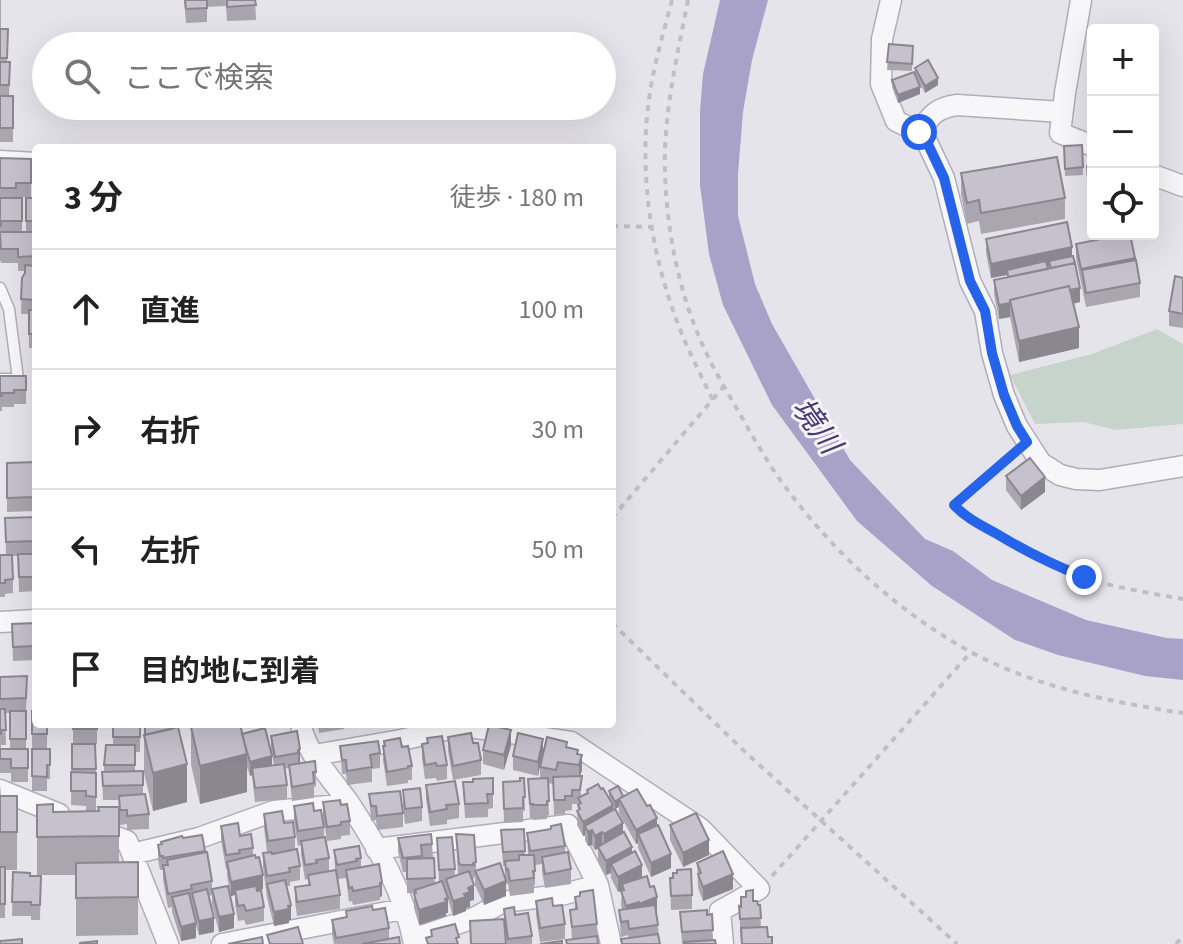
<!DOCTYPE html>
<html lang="ja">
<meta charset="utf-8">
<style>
body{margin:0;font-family:"Source Sans 3","Noto Sans JP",sans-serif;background:#f2f2f2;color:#222}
.controls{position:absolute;right:24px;top:24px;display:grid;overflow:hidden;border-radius:8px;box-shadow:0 8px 32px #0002}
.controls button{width:72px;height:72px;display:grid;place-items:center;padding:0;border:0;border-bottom:2px solid #e0e0e0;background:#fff;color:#222;font:40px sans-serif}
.stop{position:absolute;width:24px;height:24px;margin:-18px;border:6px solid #2563eb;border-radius:50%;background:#fff}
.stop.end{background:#2563eb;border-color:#fff;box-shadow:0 2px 8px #0008}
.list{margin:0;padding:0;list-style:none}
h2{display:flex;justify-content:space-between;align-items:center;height:104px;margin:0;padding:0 32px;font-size:34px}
h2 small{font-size:26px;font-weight:400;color:#767676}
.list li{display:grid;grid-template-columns:52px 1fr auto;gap:24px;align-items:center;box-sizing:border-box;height:120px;padding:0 32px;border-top:2px solid #e0e0e0}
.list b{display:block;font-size:30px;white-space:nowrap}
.list em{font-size:26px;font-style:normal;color:#767676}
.icon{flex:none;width:44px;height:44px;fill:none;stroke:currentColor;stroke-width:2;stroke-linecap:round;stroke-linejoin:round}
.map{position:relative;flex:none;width:1183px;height:944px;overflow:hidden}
.search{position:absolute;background:#fff;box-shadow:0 8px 32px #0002;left:32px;top:32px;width:584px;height:88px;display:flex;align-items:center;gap:20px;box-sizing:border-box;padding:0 28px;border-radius:44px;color:#767676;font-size:30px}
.panel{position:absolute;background:#fff;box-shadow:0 8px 32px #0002;left:32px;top:144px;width:584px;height:584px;border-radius:8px}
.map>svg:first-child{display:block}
.green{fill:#c6d4cc}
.water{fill:#a9a2c8}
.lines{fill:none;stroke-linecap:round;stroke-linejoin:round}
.lane-casing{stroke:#b0adb8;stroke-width:13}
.street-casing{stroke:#b0adb8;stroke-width:23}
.path{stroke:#c0bec6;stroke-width:4;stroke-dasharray:6 6;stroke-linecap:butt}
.lane{stroke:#f7f7f9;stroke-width:10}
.street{stroke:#f7f7f9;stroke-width:20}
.wall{fill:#a9a6b0;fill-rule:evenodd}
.shaded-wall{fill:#8a8790}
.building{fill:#c5c1cd;stroke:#8a8790;stroke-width:2}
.route{stroke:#2563eb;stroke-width:10}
.labels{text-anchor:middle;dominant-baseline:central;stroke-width:6;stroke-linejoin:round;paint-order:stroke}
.water-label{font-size:30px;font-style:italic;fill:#463974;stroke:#f5f4f8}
</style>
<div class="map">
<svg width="1183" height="944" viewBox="0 0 1183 944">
<rect width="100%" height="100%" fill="#e6e4eb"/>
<!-- green -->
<path class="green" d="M1157,329L1183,344V424L1115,430L1084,422L1035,424L1010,375L1092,354Z"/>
<!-- water -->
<path class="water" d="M720,0H768L752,60L743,112L738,174V216L755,284L772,324L850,460L925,539L953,551L992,580L1086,620L1167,638L1183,639V680L1145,676L1058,655L1015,640L932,586L857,521L772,405L723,305L709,254L700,185V111L703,74Z"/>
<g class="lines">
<!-- lane casing -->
<g class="lane-casing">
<path id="lane" d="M0,288L9,309L18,379H0"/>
</g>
<!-- street casing -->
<g class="street-casing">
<path id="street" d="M891,0L882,39L881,84L896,121L919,132L925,138L944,178L970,281L985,311L992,353L1004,395L1017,426L1041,463L1060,475L1076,479L1100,480L1183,466
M1081,0L1065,93L1060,133L1093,146
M919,132C931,115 936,108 957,105L1062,112
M0,161L36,163
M1153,175L1183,186
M0,622L36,620
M301,724C304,751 334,781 349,803C377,846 405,893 414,944
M314,755L401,740L463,726L571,742L700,828L759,889L720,911L723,944
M0,790L59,814
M96,829L127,841L168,944
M376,849L568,825L598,885L611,944
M132,854L199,838L274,811L349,804
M413,939L474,918L503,902L561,895L598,885
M222,944L403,909"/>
</g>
<!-- path -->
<path class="path" d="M672,0C663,35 652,70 648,107C639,184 654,268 684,339C693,360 703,380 713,400
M688,0C677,57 663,115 665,174C667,230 678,288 700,339C711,365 726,390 740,414C753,437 766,460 781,481C830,549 895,610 969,651C1035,687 1110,702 1183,713
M612,226L652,227
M1013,454L954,505L964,515C1003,538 1042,564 1085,578C1117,588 1150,593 1183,599
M612,518L724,386
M612,623L743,750L957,944
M772,876L971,652
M1176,944L1183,936"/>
<!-- lane -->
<use href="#lane" class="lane"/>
<!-- street -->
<use href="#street" class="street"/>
</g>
<!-- wall -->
<path class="wall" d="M0,0H1V29H8L7,62H10L9,96H13V142H0Z
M184,0H255L256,20L227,21L226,6L207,7V22L186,23Z
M889,44L913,46L912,71L887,70Z
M915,68L938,85L925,93L917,79L920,94L898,103L892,87V80L915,73Z
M1082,145L1083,175L1065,176L1064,146Z
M0,158L31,159V197H16L22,198V232H26V198H34V159H36V348H29V314H21L22,278L25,271H18V263H1L0,260Z
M1093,165V198H1089L1087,166Z
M961,173L1065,198V219L981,234L979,221L967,224L961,194Z
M986,239L1072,256L1080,302L1073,304L1079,348L1019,362L1010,317L999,319L994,294V280L1007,277V275L991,278L986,253Z
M1076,244L1135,258L1140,283V297L1086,307L1076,258Z
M1183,278V328L1169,326V311Z
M0,376H26V404H14V407H2V411H0Z
M36,462V511L7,512V463Z
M1006,476L1045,492L1021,510L1006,490Z
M36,517V591L19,592L18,556H13V593L5,594V597H0V555H6L5,518Z
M12,624L36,643V660L13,661Z
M0,677L27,690L26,711V749H28V782H11V773H0ZM5,713H10V749H1V745H6Z
M32,711L47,724V749H32Z
M73,724H97V744H73Z
M140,724V752H135V771H143V794L149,814V829L127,830V824L120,825L119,800H103L102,772H104V765L113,745V726Z
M205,724H242V733L272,766L274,765L271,750V736L297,731L300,763L316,772V786L314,787V798L292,801L289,768L284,769L287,785V799L255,802L252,775L250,776L247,767V792L200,804L191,765V727Z
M246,724H287V725L247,726Z
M318,724H344V729L319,733Z
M172,729L187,802L153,811L144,773V735Z
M448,737L473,743L481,760V775L453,780L448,751Z
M427,738L447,765V779L437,781L436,778L425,779L422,758V744L427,743Z
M543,739L538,776L513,770V756Z
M384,741L402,747L412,766V780H408V783L387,786L383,760Z
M72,744L96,769V811L119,807V862H138V935L76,936V875H37V805L53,812L86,811V806L71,805Z
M511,745L504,770L483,764V750Z
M340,746L380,753V768L372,769V782L347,785L346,774H342Z
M567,748L578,755L582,770L580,776L581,796L587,793V790L601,789L609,797V791L623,796L657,825L671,868L651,877L638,848V843L636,844L619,813V807L615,809L623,832L657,912H656L660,944H621V939L628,938V935L621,937L619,910H622L621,905L622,890L618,892L611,878V873L606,875L598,861V849L595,850L592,845L588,846L585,840V835L583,836L577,825L578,804H572V810L565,811V814L554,815L553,784L548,783L549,815L547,816V819L533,820V818H530L528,779H540V767Z
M32,749H50V779H47V791H32Z
M493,778V808L488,809V817L465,818L463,782Z
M524,778L525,811H523V822L504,823L503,782L520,781Z
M0,784L1,796H17V870H5V918H0Z
M426,785L459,804V818L447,820V824L430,826L426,799Z
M403,790L422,807V821L405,824L403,804Z
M369,794L403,813V827L377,830L376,820L371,821Z
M323,802L341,805L350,821V835L341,836V839L327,841L323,816Z
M294,806L324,827V837L329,858V871L335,870L334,850L361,858V868L379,864L382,896L380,897V900L353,905L352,901L349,902L346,878L338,879L340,895V909L297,916L295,901V887L308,885V879L305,880L301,855V845L298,846L294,821Z
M264,814L284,823L295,837V849L300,866V880L290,882V886H286L291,920H289V923L274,926L267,898L263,867V853L267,852L264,828Z
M670,825L709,855L683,867L670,840Z
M221,826L240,836L253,848V856L263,889L257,890L264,907V921L246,925L244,920L238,921L235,904V895L231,896L227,876V869H226L221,840Z
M524,829L525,855H528L527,833L565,846V853L571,869V884L545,888L542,872V864L535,865V885H534V893L510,896L508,884H506V896L484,905L475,885V877H474V879H472L474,900L470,901V907L466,908V911L453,916L448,899V913H446V916L419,925L414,908V894L415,893H407V872H403L398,852V838L432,844L435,884L439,882L437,838L452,837L455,876L458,875L456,834L476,862V870L505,878V866H503L501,830Z
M202,835L212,881V895L209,896L214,932L199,935L196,925V938L181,941L172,912V907L168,908L163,880V870H160L158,860V845L183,838Z
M697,863L733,889L703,901L698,888Z
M13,872L30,876H41L40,920H31V916H12Z
M677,873L692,895V909L671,910L670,878H673Z
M212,889L234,928L219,932L212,904Z
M575,897L597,924V936L572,939L570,910L575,909Z
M536,901L553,906L565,924V939L540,942L536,915Z
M753,901L758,905H760L761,928L772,944H741L739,906L741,907Z
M504,909L515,915L532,936V944H507L504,924L506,944H470V921L504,923Z
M373,910L389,928V939L400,944H334L332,934V920L346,917V911Z
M680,912L712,914L713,941L716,944H682Z"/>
<!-- shaded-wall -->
<path class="shaded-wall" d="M938,78V85L925,93V86Z
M920,87V94L898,103V95Z
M1072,247V261H1049V266L1008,274L1007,270V275L991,278V264Z
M1080,288V302L1013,316L1010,303Z
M1010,303V317L999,319V305Z
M1079,327V348L1019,362V341Z
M1045,477V492L1021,510V496Z
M511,730V745L504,770V755Z
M543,739V753L538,776V762Z
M300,749V763L298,764V750Z
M247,754V792L200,804V766Z
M582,755V770L579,779V765Z
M272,756V770L252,768V775L250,776V762Z
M187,764V802L153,811V773Z
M619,800V807L615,809V802Z
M613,805V819L592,831V845L588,846V832L585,826V835L583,836V822Z
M657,818V833L638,834V843L636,844V830Z
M623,823V837L604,849V834Z
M602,832V846L595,850V836Z
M709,840V855L683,867V853Z
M632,847V861L611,864V873L606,875V861Z
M671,854V868L651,877V863Z
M642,865V879L622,884V890L618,892V877Z
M733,874V889L703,901V887Z
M263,875V889L236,895L235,890V895L231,896V882Z
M506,881V896L484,905V890Z
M382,882V896L380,897V883Z
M474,885V900L470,901V907L466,908V911L453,916V901L464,894L468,888Z
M657,897V912L639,918V904Z
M448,898V913H446V916L419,925V910Z
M639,902V916L626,920V906Z
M291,905V920H289V923L274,926V912Z
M234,914V928L219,932V917Z
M214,918V932L199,935V921Z
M196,923V938L181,941V927Z"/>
<!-- building -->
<path class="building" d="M185,0H207V8L186,9Z
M227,0H255L256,5L227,7Z
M0,29H8L7,58H0Z
M889,44L913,46L912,64L887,62Z
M928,60L938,78L925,86L915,68Z
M0,62H10L9,85H0Z
M914,72L920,87L898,95L892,80Z
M0,96H13V128H0Z
M1082,145L1083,167L1065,169L1064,146Z
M1057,157L1065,198L981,213L979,200L967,203L961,173Z
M0,158L31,159V183H16V188H0Z
M34,159H36V187H34Z
M1093,165V190L1089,191L1087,166Z
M0,198H22V221H1V226H0Z
M26,198H36V221H26Z
M1067,222L1072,247L991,264L986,239Z
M0,232H36V256L18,257V249H1Z
M1125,234H1130L1135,258L1081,269L1076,244Z
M1073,256L1075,263L1051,268L1049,261Z
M1136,260L1140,283L1086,293L1082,270Z
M1046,261L1048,269L1008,277L1007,270Z
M1075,263L1080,288L1070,290L1069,286L1010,300V303L999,305L994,280Z
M25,265L36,266V300L21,299L22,278L25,273Z
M1175,276L1183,278V314L1169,311Z
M1069,286L1079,327L1019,341L1010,300Z
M29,310H36V334H29Z
M0,376H26V390H14V393H2V396H0Z
M1030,458L1045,477L1021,496L1006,476Z
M36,462V497L7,498V463Z
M36,517V541L6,542L5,518Z
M18,554H36V577H19Z
M0,555H12L13,579L5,580V583H0Z
M35,623L36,646L13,647L12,624Z
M27,676L26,698L0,699V677Z
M0,709H5L6,730H1V734H0Z
M10,711H26V739H10Z
M32,711H36V724H47V734H32Z
M73,724H97V729H73Z
M116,724H140V737H113V726H116Z
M145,724L172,725V729L145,735Z
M205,724H240L247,754L200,766L191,727Z
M489,725L511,730L504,755L483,750Z
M178,727L187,764L153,773L144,735Z
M265,728L272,756L250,762L242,734Z
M297,731L300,749L298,750V753L275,757L271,736Z
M471,733L473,743H478L481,760L453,766L448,737Z
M518,733L543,739L538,762L513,756Z
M442,736L447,765L437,766L436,763L425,765L422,744L428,743L427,738Z
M547,737L567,742L566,747L578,750L577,754L582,755L579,765L558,762L556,770L540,767Z
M400,738L402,747L408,746L412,766H408V768L387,772L383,746H385L384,741Z
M378,741L380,753L370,755L372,767L347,771L346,760H342L340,746Z
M72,744H95L96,769H72Z
M106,745H135V765H104Z
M0,749H28V768H11V759H0Z
M32,749H50V765H47V777L32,776Z
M315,761L316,772H313L314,783L292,787L289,765Z
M284,764L287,785L255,788L252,768Z
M143,771V785L103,786L102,772Z
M71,772L96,773V797L86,796V791H71Z
M582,776L580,790H572V796H565V800H554L553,777Z
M493,778V794H487L488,803L465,804L463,782H473V779Z
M520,778H524L525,797H523V808L504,809L503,782L520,781Z
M548,778L549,801H547V805H533V804H530L528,779Z
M455,781L459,804L446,805L447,809L430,812L426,785Z
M598,784L601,789L603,788L613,805L583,822L577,811L580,809L578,805L581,803L578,798L588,793L587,790Z
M618,786L623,796L615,802L609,791Z
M420,788L422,807L405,809L403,790Z
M637,789L647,806L650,805L657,818L636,830L619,799Z
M400,791L403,813L377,816L376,806H371L369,794Z
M145,794L149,814L127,816V810H120L119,796Z
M0,796H17V832H0Z
M340,800L341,805L347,804L350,821L341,822V825L327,827L323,802Z
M313,803L314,811L321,810L324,827L298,831L294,806Z
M53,804V812L99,811L98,807H119V836L37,837V805Z
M615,809L623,823L604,834L602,832L595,836L592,830L588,832L585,826Z
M282,811L284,823L293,822L295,837L268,841L264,814Z
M696,813L709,840L683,853L670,825Z
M238,823L240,836L251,834L253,848L239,850L240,853L226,855L221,826Z
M561,824L565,846L530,851L527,833L551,829V826Z
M658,825L671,854L651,863L638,834Z
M524,829L525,851L503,852L501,830Z
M624,832L632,847L606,861L598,847Z
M431,834L432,844L421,845L422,856L403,858L398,838Z
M456,834L474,835L476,862L473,863L474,865H462L459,864Z
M202,835L205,851L163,858V856H160L158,845L162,844L161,842L182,836L183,838Z
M325,837L329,858L316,860L317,863L305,865L301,841Z
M452,837L455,869L439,870L437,838Z
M359,846L361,858L356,859L357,861L337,865L334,850Z
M297,849L300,866L289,868L290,872L267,876L263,853L271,852L272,854Z
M635,851L642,865L618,877L611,864Z
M723,851L733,874L703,887L698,874L701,873L697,863Z
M207,852L212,881L191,885L192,889L168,894L163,865H168L167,860Z
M568,852L571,869L545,874L542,857Z
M255,855L256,858L259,857L263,875L231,882L227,862Z
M519,855H534L535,871H533L534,878L510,881L508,869L506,870L505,861L519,860Z
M434,858L435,878L407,879V859Z
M138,862V897L76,898V863Z
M500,863L506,881L484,890L475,871Z
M379,864L382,882L380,883V886L353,891L352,887L349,888L346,870Z
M0,867H5V904H0Z
M691,869L692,895L671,896L670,878H673V873H677V870Z
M336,870L340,895L297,902L295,887L310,885L308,875Z
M469,871L474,885L468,888L470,892L464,894L466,897L453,901L446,879Z
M13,872L30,873V876H41L40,905H31V902H12Z
M647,876L650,887L654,886L657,897L639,904V902L626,906L621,891L624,890L622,884Z
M285,880L291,905L288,906L289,909L274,912L267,884Z
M442,881L448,898L445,899L446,902L419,910L414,894L416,893L415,890Z
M228,886L234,914L219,917L212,889Z
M256,886L257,891L261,890L264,907L246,911L244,905L238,906L235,890Z
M207,889L214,918L199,921L192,893Z
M593,890L597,924L572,927L570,910L577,909L575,897L580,896V892Z
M753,890V901H757L758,905H760L761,918L740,919L739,906L741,907V897H746V891Z
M189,893L196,923L181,927L172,897Z
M552,898L553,906L562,905L565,924L540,928L536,901Z
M655,905L658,925L629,929L628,921L621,922L619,910Z
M372,906L373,910L385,908L389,928L336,938L332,920L347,917L346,911Z
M514,907L515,915L528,913L532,936L508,939L504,909Z
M707,910V915L712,914L713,930L682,932L680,912Z
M504,919L506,944H471L470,921Z
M455,924L459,937L456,938L458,944H428L426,938L432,936L431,930Z
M298,927L303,944H270L267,935Z
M767,927L768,937H772V944H742L741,928Z
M658,934L660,944H622L621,939Z
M597,936L598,944H567L566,940Z
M262,937L263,944H228Z
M399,937L400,944H362Z
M22,939V944H0V941Z
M715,940L716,944H685L684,942Z
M97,941V944H80V943Z
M562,941V944H540Z"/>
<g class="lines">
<!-- route -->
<path class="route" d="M919,132L925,138L944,178L970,281L985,311L992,353L1004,395L1017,426L1027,442L954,505C966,518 981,525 997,534C1025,551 1053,565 1084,577"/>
</g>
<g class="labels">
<!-- water labels -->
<g class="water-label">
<text transform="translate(816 426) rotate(54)">境川</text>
</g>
</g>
</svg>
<div class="controls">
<button>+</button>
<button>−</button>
<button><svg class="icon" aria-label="locate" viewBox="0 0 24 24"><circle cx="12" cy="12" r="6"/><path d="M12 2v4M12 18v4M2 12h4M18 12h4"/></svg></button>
</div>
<div class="stop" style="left:919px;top:132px"></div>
<div class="stop end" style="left:1084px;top:577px"></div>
<div class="search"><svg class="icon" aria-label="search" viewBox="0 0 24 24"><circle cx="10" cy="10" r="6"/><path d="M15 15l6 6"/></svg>ここで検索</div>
<section class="panel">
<h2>3 分<small>徒歩 · 180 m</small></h2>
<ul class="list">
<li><svg class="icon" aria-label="ahead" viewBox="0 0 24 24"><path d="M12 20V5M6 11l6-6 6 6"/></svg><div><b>直進</b></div><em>100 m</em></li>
<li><svg class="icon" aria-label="right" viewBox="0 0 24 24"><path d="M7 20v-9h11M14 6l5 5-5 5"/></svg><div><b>右折</b></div><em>30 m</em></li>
<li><svg class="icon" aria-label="left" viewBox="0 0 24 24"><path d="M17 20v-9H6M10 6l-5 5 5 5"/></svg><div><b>左折</b></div><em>50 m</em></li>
<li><svg class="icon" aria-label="arrive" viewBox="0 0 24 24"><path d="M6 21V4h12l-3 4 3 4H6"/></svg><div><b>目的地に到着</b></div></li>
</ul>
</section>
</div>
